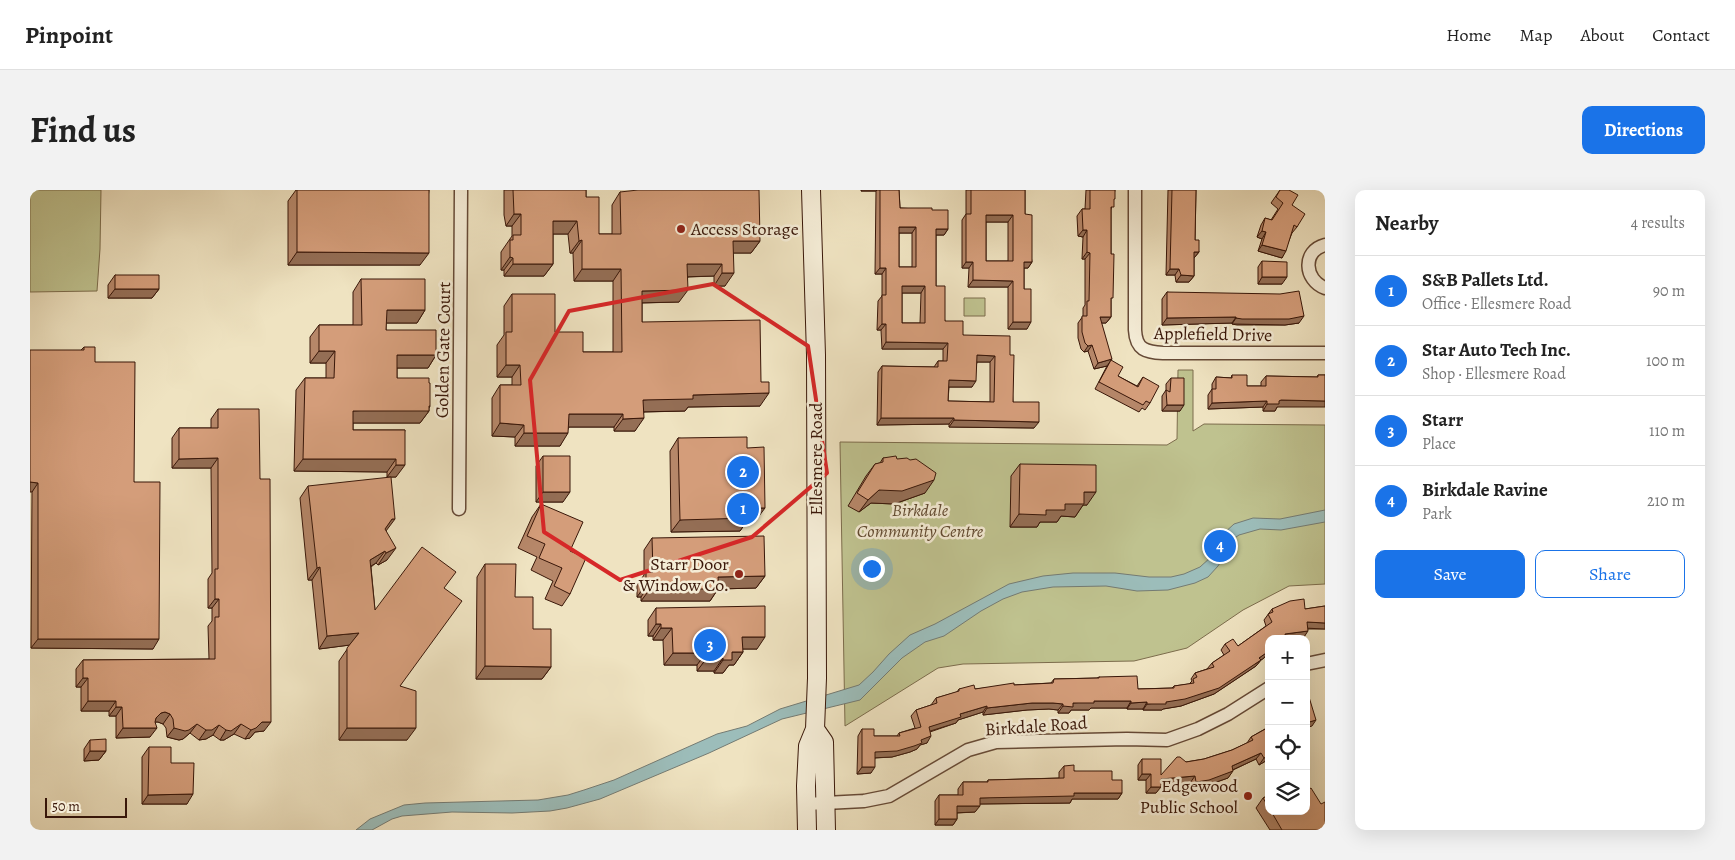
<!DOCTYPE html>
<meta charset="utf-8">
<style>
body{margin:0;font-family:Alegreya,serif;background:#f2f2f2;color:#222}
.controls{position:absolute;right:15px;bottom:15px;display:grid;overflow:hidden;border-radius:10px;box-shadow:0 5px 20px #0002}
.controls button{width:45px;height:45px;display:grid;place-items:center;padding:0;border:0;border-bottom:1px solid #e0e0e0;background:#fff;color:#222;font:25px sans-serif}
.scale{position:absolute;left:15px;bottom:12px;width:82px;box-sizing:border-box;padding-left:5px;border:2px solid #391709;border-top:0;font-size:14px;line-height:18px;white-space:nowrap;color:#391709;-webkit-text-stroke:4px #f5edd7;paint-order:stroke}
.you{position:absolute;left:841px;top:378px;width:18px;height:18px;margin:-12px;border:4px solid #fff;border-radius:50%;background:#1a73e8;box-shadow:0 0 0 8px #1a73e833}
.badge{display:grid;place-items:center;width:32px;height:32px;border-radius:50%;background:#1a73e8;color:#fff;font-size:16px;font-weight:700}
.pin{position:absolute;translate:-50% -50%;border:2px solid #fff;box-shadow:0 1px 5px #0006}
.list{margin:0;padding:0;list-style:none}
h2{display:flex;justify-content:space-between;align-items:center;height:65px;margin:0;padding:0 20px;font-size:21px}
h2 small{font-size:16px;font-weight:400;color:#767676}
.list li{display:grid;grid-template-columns:32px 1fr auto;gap:15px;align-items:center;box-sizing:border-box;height:70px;padding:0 20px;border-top:1px solid #e0e0e0}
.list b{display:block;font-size:19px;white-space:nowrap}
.list p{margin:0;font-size:16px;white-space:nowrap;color:#767676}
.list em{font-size:16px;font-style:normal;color:#767676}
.actions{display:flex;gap:10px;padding:15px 20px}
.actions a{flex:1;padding:11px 0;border:1px solid #1a73e8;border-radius:10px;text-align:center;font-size:18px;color:#1a73e8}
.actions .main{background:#1a73e8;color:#fff}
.icon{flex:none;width:28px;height:28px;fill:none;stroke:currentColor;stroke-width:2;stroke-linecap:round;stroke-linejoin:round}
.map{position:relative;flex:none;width:1295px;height:640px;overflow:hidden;border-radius:10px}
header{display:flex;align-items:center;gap:30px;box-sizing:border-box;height:70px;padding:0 25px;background:#fff;border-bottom:1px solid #e0e0e0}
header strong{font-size:24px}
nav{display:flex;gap:28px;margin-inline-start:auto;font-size:18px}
.intro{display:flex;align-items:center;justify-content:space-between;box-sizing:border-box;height:120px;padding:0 30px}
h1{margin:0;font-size:35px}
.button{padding:12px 22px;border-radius:10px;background:#1a73e8;color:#fff;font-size:18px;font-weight:700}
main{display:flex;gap:30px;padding:0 30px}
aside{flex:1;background:#fff;border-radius:10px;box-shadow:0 5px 20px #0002}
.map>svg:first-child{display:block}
.green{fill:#bfc28f;stroke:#7c6c4c}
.water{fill:#9cbdba;stroke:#747b73}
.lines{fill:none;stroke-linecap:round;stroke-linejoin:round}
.street-casing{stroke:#664a37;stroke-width:15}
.secondary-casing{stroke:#391709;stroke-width:20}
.street{stroke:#f5edd7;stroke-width:12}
.secondary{stroke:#f5edd7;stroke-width:18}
.wall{fill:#b68769;stroke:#391709;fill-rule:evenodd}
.shaded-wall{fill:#946e55;stroke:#391709}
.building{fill:#d49d7a;stroke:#391709;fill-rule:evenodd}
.marked{fill:none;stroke:#d62828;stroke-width:4;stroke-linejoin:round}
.poi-dot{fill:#8f2418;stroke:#f5edd7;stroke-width:2}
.labels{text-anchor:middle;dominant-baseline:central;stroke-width:5;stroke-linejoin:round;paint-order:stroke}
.poi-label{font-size:18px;fill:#391709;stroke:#f5edd7;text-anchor:end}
.street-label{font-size:18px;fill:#391709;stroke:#f5edd7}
.park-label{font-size:18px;font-style:italic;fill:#614a31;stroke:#f5edd7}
</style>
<header>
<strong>Pinpoint</strong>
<nav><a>Home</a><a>Map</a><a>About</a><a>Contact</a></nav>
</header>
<div class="intro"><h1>Find us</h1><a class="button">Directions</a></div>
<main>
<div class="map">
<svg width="1295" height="640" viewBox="0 0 1295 640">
<rect width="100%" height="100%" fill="#efe3c1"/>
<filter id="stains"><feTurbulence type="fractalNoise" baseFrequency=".004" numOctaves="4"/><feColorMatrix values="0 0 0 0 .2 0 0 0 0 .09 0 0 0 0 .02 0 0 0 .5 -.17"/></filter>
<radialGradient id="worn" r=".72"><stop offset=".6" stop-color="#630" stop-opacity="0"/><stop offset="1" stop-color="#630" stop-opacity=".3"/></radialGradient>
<!-- green -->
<path class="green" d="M0,0H71L70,59L67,101L0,102Z
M934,108H955V126H934Z
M1148,180H1163V241L1174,234L1295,235V394L1259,396L1213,420L1157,458L1104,471L933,474L908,478L815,536L810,252L1137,255L1147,249Z"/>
<!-- water -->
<path class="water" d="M1295,320V332L1251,340L1230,339L1209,345L1200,351L1194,367L1188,376L1178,387L1165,393L1138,400L1107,401L1076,396L1023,397L992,402L973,409L951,421L914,446L895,452L872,468L830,510L752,529L679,563L570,609L537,618L520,621L482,623L422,622L372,626L362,629L342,640H326L340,629L374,615L395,613L508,610L538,605L554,600L584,590L687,544L717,536L750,519L829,495L843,482L859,464L880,445L905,434L979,394L1013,386L1043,383H1085L1119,387H1141L1154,384L1170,377L1181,367L1189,355L1192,345L1204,334L1223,328L1250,329Z"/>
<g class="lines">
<!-- street casing -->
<g class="street-casing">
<path id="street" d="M1105,0V140C1106,160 1116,162 1133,163H1295
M1295,55C1272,61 1274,90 1295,98
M429,319L431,0
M1276,474L1295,470
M776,614L834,611L859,606L938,560L966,552L1097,549L1137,550L1168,539L1198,524L1239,498"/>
</g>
<!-- secondary casing -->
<g class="secondary-casing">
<path id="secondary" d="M785,539L794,552L796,640
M777,640L776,596L778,556L785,539L787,488L786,165L781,0"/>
</g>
<!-- street -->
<use href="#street" class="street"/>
<!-- secondary -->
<use href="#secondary" class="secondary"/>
</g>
<!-- wall -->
<path class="wall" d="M266,0H399L390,75H258V11Z
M474,0H556V7L569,44H582V15L590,2L730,51L721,63H703L695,96H684V86L658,87L649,112L612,113V132L730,216L658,217L655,221L614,222L605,241H584V237H539L530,256H485V247L462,246V208L470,195H482V187H467V155L474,145V116L482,104L525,142L553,162H583V91H544L543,63H540L538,44H523V74L514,86H474V80H471V62L482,46V36H476L474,25Z
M831,0H869L870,18L902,20L918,39L914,45H906V96L915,131L933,145L980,165L983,212L1004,238L919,237V234L847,235L848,182L852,176L904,177L908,171H913V159H852L851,140H847L848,111L852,106V84H845L846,1H831ZM869,43H882V77H869ZM872,103H891L890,133H872ZM947,172H960V212L918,211L919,197H942Z
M936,0H995V24L1002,72L998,78H994V99L997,139H978V97H938L939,78H932V30L936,24ZM956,32H978V71H956Z
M1056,0H1085L1081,20V127L1076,133H1071L1081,170L1088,186L1107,196L1113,187L1120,213L1115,220L1112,218L1109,222L1065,199L1077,176L1064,179L1058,161L1054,162L1051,159L1048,148V133L1053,126V118L1055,115V69H1052L1053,47L1048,46L1047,26L1052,19H1055Z
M1138,0H1166L1165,50L1169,62L1164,68V86L1159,92H1146L1145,85H1136Z
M1250,0L1262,15L1267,37L1262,43L1252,68L1228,61L1232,49L1227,47L1231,35L1235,28L1241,30L1248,19L1241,13Z
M1232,71L1252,94H1228V77Z
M85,85L129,99L122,108H78V95Z
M331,89L395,120L387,133H356V140L406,165L398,178H367V188L400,216L399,218V221L390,233H323V240H375L366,287H357V282L264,281L266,200L275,188H296V173H280V147L289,135H323V102Z
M1137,102L1269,133L1255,135H1207L1202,134V133L1132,135V109Z
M54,157L65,172L104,292L123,459L1,458L2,302L51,160Z
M1202,185L1217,196H1231V192L1236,186L1287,187L1288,185H1295L1247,217L1245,221H1233V217L1178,219V205L1182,199V194L1186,187L1201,188Z
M1141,188L1150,221H1132V206L1136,200V194Z
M188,219L230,289L234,541L225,542L220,548L215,549L204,544L194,550H190L183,545L176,549L169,550L160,543L153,549L149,550L137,547L136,538L133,534L128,532H125L120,547L86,548V526H79V521H51V497H46V479L53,470L179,469L178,436L182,431V418H178V389L182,383L181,278H142V248L149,238H181V229Z
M648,248L717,258L726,330L717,331L710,341L641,342L640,261Z
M513,266L533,312H506V276Z
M853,268L867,269L895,303L864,314L841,313L829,322L818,316L836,286L845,274L850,273Z
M990,274L1057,315H1053L1045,327L1031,326L1027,332H1010L1007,337H980L981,286Z
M278,296L356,341L357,370L348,375L346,373L341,377L345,420L415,399L370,496L377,550H309V471L320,455L289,459L282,390H278L270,308Z
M511,314L540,404L532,416L515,409L523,391L501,380L507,367L488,358L502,327Z
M622,348L735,386L726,398L688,399L680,411H611V407H607V395L614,385V360Z
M455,374L485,407L521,477L512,489H446L447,387Z
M1295,416V439H1278L1274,447L1263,449H1239V460L1234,468L1231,470L1226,476L1184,504L1151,516L1133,519L1132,520H1113V519H1097V518H1061L1059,520H1041L1039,523H1028V520L1019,519L997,520L953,525V522L928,530L926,533L900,542L897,553L890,555L887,559L880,562L862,567L845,568L841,583L827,584L828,546L832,539L844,546H867L869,543L885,538L881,526L886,520L901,515L906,508L927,502L929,499H945L984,495L1021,493L1024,489L1067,488L1069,487L1108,499L1142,498L1144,496L1159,494L1162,491L1161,489L1165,483L1177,479L1182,473L1194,465L1191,460L1195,454L1208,456L1236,436L1234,430L1242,419H1275Z
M626,418L727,459H712L713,462L704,475H699L693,483H684V481H667V475H634L633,450H623V446H618V430Z
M1239,534V569L1229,575L1226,569L1203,580L1198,588L1175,596L1161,598L1160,593L1131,595L1126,603H1116V590H1108V575L1112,569L1131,585L1156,572L1174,569L1202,560L1217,553L1221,547L1235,539Z
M60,550L76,561L69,570L54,571V559Z
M119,557L141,573L157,614H112V567Z
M1034,576L1044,581L1082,590L1092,603L1088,609H1042L1040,613L950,614L945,622L927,623V629L923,635H905V611L909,605H928V599L933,592H957L958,590L1029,588V582Z
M1239,605V621H1276L1295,640H1240L1226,618L1233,608Z"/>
<!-- shaded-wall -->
<path class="shaded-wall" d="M832,0H847L846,1H831Z
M484,24H491L482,36H476Z
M956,25H983L978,32H952Z
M523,31H547L538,44H515Z
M869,37H886L882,43H865Z
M906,39H918L914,45H902Z
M1053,40H1057L1053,47L1048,46Z
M1232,41L1236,42L1232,49L1227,47Z
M552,50L543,63H540L549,51Z
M703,51H730L721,63H694Z
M1232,55L1256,61L1252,68L1228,61Z
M267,62L399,63L390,75H258Z
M1057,62L1060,63L1055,69H1052Z
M1164,62H1169L1164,68H1160Z
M480,67L483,68L474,80H471Z
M936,72H943L939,78H932Z
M994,72H1002L998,78H989Z
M483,74H523L514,86H474Z
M657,74H692L684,86L649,87Z
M850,78H856L852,84H845Z
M552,79H591L583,91H544Z
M1140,79H1149L1145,85H1136Z
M692,83H704L695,96H684Z
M1151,85L1164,86L1159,92H1146Z
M1232,87H1257L1252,94H1228Z
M943,90L983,91L978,97H938Z
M872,96H895L891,103H867Z
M85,99H129L122,108H78Z
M658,100L649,112L603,113L612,101Z
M357,120H395L387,133H348Z
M1274,126L1269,133L1255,135L1202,134L1206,128Z
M1070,127H1081L1076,133H1065Z
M1206,127L1202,133L1132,135L1137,128Z
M983,132H1001L997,139H978Z
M852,134H856L851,140H847Z
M856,152L918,153L913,159H852Z
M1062,155L1058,161L1054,162L1058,156Z
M289,161H305L296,173H280Z
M367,165H406L398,178H358Z
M947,165L965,166L960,172H942Z
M1082,169L1077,176L1064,179L1068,173Z
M476,175H490L482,187H467Z
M919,190L946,191L942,197H914Z
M739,203L730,216L658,217L655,221L605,222L613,210L663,205Z
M1251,210L1295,211V217H1247L1245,221H1233L1237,214Z
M1237,211L1233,217L1178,219L1182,213Z
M1137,215H1154L1150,221H1132Z
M400,216L397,221H399L390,233H314L323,221Z
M539,224H593L584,237H530Z
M614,228L605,241H584L593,229Z
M851,228H924L919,234L847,235Z
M924,230L1009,232L1004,238L919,237Z
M470,233L494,235L485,247L462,246Z
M494,243H538L530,256H485Z
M188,268L181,278H142L149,269Z
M273,269H366L357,282L264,281Z
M366,275H375L366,287H357Z
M904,290L895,303L864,314L841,313L829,322L838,310L849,300Z
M0,292L8,293L2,302H0Z
M513,302H540L533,312H506Z
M1054,302H1066L1057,315H1053L1045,327L1031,326L1027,332H1010L1007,337H980L989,324L1016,320L1035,314Z
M718,318H735L726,330L717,331L710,341L641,342L650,330Z
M362,329H365L356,341L346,351Z
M366,358L357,370L348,375L356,363Z
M355,361L346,373L331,382L340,370Z
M290,377L282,390H278L287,378Z
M735,386L726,398L688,399L680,411H611L620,399L688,387Z
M616,394H620L611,407H607Z
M185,409H189L182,418H178Z
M1277,432L1295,433V439L1273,438Z
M626,434H631L623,446H618Z
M631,438H642L633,450H623Z
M1278,441L1274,447L1263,449H1252L1255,444Z
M329,443L320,455L289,459L297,446Z
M712,447H735L727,459H704Z
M8,449H129L123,459L1,458Z
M1239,461L1234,468L1225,474L1229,468Z
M702,462H713L704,475H699L693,483H684L693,470Z
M643,463H676L667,475H634Z
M693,468L684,481H667L676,469Z
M1231,470L1226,476L1184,504L1151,516L1133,519L1132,520H1113L1117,514L1136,512Z
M455,476L521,477L512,489H446Z
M53,488H58L51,497H46Z
M58,511H86L79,521H51Z
M1064,511H1101L1097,518H1061L1059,520H1041L1039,523H1028L1033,516L1043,513Z
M1117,512L1113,519H1097L1101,513Z
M1002,513H1023L1033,514L1028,520L1019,519L997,520L953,525L957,518Z
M957,516L953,522L928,530L926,533L894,543L899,537L930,524Z
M86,517H92L86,526H79Z
M135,522L140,524L133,534L128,532H124L126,528L131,523Z
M1286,530L1282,536L1276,538V533Z
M232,532H241L234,541L225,542L220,548L215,549L221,540Z
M167,534L160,543L153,549L149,550L137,547L144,538Z
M211,534L204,544L194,550H190L196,540Z
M189,535L183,545L176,549L169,550L176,540Z
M93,538H127L120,547L86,548Z
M317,538H386L377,550H309Z
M901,546L897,553L890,555L887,559L880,562L862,567L840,568L845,562Z
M60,561H76L69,570L54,571Z
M1231,563L1226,569L1198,582L1202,576Z
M1239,565V569L1229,575L1234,568Z
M832,577H845L841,583L827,584Z
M1203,581L1198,588L1175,596L1161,598L1166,592Z
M1112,584H1121L1116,590H1108Z
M1165,586L1160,593L1126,595L1131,589Z
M1121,597H1131L1126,603H1116Z
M1044,603H1092L1088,609H1042L1040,613L945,614L950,608Z
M163,604L157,614H112L118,605Z
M927,616H950L945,622L922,623Z
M909,629H927L923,635H905Z"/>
<!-- building -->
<path class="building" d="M267,0H399V63L267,62Z
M483,0H556V7H569V44H591L590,2L608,0H729L730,51H703L704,83H692V74H657L658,100L612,101V132L730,130L731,192H739V203L663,205V209L613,210L614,228L593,229V224H539L538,243H494V235L470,233V195H491L490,175H476V142H482V104H525V142H553V162H592L591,79H552V50L549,51L547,31H523V74H483V68L480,67V50H483V45H491V24H484Z
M850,0H869L870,18H902V20H918V39H906V96H915V131H933V145L980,146V165H984L983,212H1009V232L924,230V228H851L852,176L908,177V171H917L918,153L856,152V134H852V105H856V78H850ZM869,37H886V77H869ZM872,96H895V133H872ZM947,165L965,166L964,212L918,211L919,190L946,191Z
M941,0H995V24L1002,25V72H994V99H1001V132H983V91L943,90V72H936V24H941ZM956,25H983V71H956Z
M1060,0H1085V9H1084V17H1081V64H1084L1083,108H1081V127H1070L1082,169L1068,173L1062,155L1058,156L1055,153L1052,142V126H1057V111H1059L1060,63L1057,62V40H1053L1052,19H1060Z
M1142,0H1166L1165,50H1169V62H1164V86L1151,85L1149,79H1140Z
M1250,0H1259L1268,5L1262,15L1275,24L1267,37L1264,35L1256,61L1232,55L1236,42L1232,41L1235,28L1242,30L1253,13L1246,7Z
M1232,71L1257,72V87H1232Z
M85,85H129V99H85Z
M331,89H395V120H357L356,140H406V165H367V188H399V193H400V216H399V221H323V240H375V275H366V269H273L275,188H304L305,161H289V135H332Z
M1269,101L1274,126L1259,129H1212L1206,128V127L1137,128V102L1250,104Z
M54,157H65V172H105L104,292H130L129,449H8V293L0,292V160H54Z
M1081,170L1093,177L1088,186L1108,197L1113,187L1129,196L1120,213L1116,211L1113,215L1069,192Z
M1202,185H1217V196H1236V186L1288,187V185H1295V211L1251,210L1249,211V214H1237V211L1182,213V199H1186V187L1202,188Z
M1141,188H1154V215H1137L1136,200L1140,202Z
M188,219H229L230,289H240L241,532H232L226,538L221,540L211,534L201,541L196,540L189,535L182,540H176L167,534L159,540L155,541L144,538L143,529L140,524L135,522L131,523L126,528L125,532L127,538H93L92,517H86V511H58V488H53V470L185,469V427H189V409H185V379H188V268L149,269V238H188Z
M717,247V258L734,257L735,318H718L719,328L650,330L648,248Z
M513,266H540V302H513Z
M866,266L867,269L877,268L880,270L886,269L906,283L904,290L872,301L849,300L838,310L827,303L845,274L853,272V268Z
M990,274L1066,275V302H1054V314H1035V320H1016V325L989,324Z
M361,287L365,329H362L355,339L366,358L356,363L355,361L340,370L345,420L392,357L426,382L414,398L432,411L370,496L386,501V538H317V458L329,443L297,446L290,377L287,378L278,296Z
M511,314L553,332L540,361L556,368L540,404L524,396L532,378L509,368L515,354L497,346Z
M734,346L735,386L688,387L689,399H620V394H616V382H623L622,348Z
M455,374H486L485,407H503V439H521V477L455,476Z
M1274,409L1275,419L1295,416V433L1277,432L1278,441L1255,444L1256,449H1239V456L1236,457L1239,461L1229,468L1231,470L1189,498L1155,509L1136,512V514H1117V512L1101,513V511H1064V513H1043V517L1033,516V514L1023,513H1002L957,518V516L930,524L931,527L899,537L901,546L891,550L892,553L884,556L867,561L845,562V577H832V539H844V546H870L869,543L891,537L886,520L907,513L906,508L929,501V499L944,495L945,499L984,493V495L1023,493L1024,489L1069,488V487L1107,486L1108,499L1144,498V496L1164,493L1163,489L1167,487L1165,483L1184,477L1182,473L1200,461L1195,454L1203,449L1208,456L1242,432L1238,424L1243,422L1242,419L1260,411Z
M735,416V447H712L713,462H702V470H693V468L676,469V463H643L642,438H631V434H626V418Z
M1279,507L1286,530L1276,533V508Z
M1239,537V565L1234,568L1231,563L1202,576L1203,581L1179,590L1166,592L1165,586L1131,589V597H1121V584H1112V569H1131V585L1147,567H1150L1156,572L1174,569L1202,560L1223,550L1221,547Z
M76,549V561H60V550Z
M119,557H141V573H164L163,604L118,605Z
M1044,575V581H1082V590H1092V603H1044V606L950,608V616H927V629H909V605H933V592H958V590L1034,588V576Z
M1281,598L1291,614L1295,612V640H1252L1241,621H1276V601Z
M1239,605V618L1233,608Z"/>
<!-- marked area -->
<path class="marked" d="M683,94L778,156L797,283L722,347L590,390L514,342L500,190L539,121Z"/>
<!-- markers -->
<g class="poi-dot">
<circle cx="651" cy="39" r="5"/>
<circle cx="709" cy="384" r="5"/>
<circle cx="1218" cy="606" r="5"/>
</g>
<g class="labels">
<!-- poi labels -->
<g class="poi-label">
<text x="661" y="39" text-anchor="start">Access Storage</text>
<text x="699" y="374">Starr Door<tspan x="699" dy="21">&amp; Window Co.</tspan></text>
<text x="1208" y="596">Edgewood<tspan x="1208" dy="21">Public School</tspan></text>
</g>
<!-- street labels -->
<g class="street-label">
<text transform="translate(1183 144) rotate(1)">Applefield Drive</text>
<text transform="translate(413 160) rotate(-89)">Golden Gate Court</text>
<text transform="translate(786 269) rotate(-90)">Ellesmere Road</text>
<text transform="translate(1006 536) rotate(-4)">Birkdale Road</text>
</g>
<!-- park labels -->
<g class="park-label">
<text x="890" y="320">Birkdale<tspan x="890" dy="21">Community Centre</tspan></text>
</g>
</g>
<rect width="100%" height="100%" filter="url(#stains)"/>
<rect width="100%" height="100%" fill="url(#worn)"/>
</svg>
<div class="controls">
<button>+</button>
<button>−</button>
<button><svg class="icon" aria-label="locate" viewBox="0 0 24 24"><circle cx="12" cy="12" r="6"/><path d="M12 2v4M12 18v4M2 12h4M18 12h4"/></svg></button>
<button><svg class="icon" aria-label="layers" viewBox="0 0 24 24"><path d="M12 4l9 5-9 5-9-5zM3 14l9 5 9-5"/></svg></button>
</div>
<div class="scale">50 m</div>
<div class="you"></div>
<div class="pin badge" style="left:713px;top:319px">1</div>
<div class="pin badge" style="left:713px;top:282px">2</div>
<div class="pin badge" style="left:680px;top:455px">3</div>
<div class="pin badge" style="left:1190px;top:356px">4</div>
</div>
<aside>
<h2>Nearby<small>4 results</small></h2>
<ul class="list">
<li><span class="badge">1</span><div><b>S&amp;B Pallets Ltd.</b><p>Office · Ellesmere Road</p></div><em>90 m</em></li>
<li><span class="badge">2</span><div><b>Star Auto Tech Inc.</b><p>Shop · Ellesmere Road</p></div><em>100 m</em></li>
<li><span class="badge">3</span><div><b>Starr</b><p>Place</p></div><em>110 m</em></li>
<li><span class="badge">4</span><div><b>Birkdale Ravine</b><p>Park</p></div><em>210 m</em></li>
</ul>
<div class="actions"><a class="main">Save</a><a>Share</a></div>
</aside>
</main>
